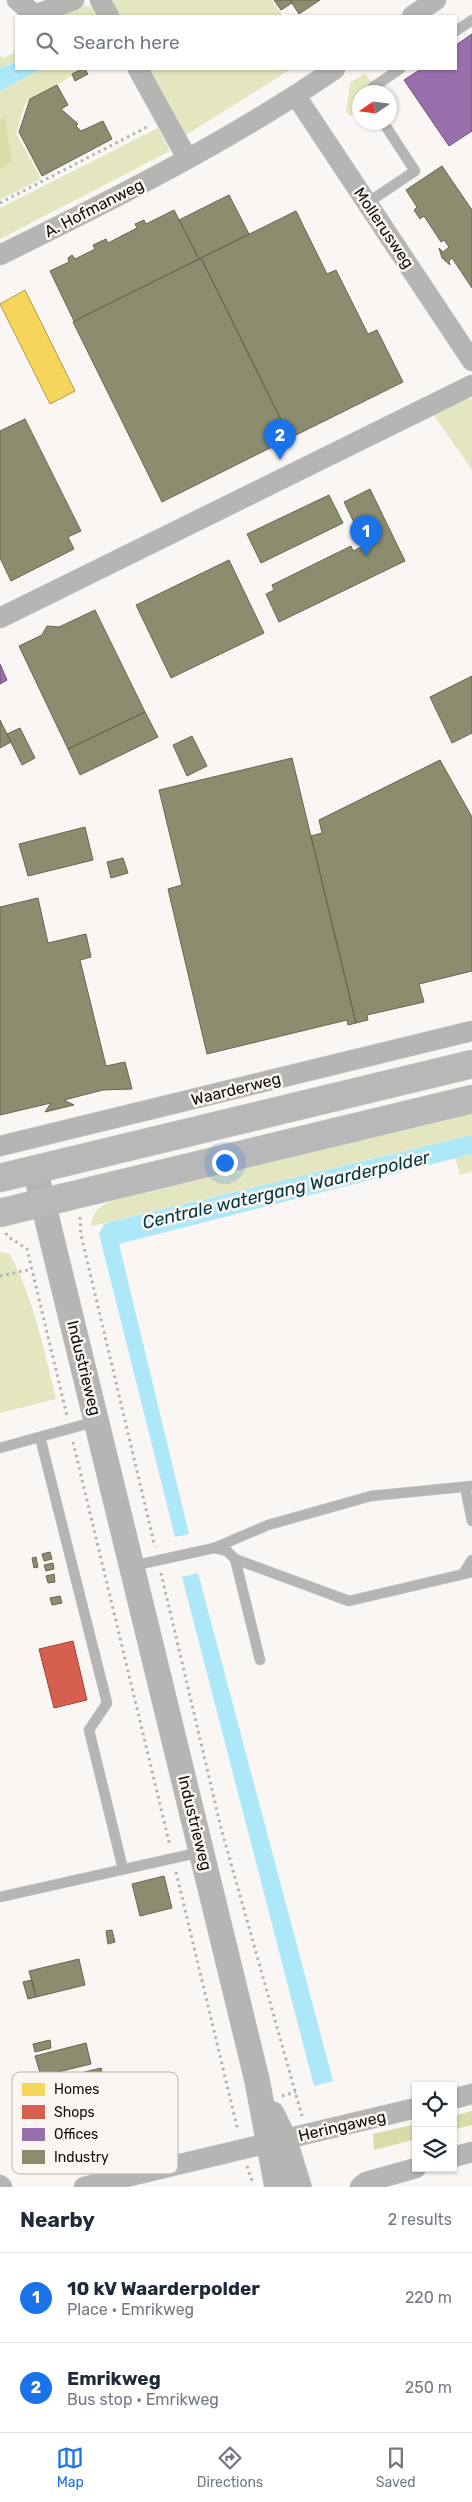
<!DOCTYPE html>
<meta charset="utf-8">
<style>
body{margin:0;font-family:Rubik,sans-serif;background:#f2f2f3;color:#1f2937}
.controls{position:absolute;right:15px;bottom:15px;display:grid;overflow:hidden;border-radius:0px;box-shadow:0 1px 4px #0004}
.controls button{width:45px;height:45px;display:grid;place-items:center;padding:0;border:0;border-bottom:1px solid #e0e1e3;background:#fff;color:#1f2937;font:25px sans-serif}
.compass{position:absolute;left:352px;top:85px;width:45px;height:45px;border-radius:50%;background:#fff;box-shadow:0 1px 4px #0004;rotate:257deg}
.you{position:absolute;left:224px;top:1162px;width:18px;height:18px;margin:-12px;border:4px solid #fff;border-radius:50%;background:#1a73e8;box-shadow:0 0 0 8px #1a73e833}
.badge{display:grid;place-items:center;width:32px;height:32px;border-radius:50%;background:#1a73e8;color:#fff;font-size:16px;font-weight:700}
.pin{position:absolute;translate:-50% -41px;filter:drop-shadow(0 1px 2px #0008)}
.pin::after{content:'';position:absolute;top:26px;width:18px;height:15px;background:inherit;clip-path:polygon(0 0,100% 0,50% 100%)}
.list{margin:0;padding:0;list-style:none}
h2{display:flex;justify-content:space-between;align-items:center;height:65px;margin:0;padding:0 20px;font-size:21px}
h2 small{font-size:16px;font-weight:400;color:#747a83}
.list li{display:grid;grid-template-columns:32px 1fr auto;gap:15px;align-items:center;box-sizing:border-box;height:90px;padding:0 20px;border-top:1px solid #e0e1e3}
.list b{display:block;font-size:19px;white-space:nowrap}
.list p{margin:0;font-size:16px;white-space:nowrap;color:#747a83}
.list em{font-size:16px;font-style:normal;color:#747a83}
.icon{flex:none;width:28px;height:28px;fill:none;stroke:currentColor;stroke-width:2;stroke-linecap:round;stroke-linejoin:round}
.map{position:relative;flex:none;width:472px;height:2187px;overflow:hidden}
.search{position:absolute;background:#fff;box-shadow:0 1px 4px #0004;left:15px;right:15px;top:15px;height:55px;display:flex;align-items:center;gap:12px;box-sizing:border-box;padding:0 18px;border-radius:0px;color:#747a83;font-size:19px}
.sheet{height:245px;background:#fff}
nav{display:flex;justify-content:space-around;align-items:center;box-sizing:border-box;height:70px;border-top:1px solid #e0e1e3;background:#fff;font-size:14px;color:#747a83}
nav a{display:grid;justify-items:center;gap:2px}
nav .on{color:#1a73e8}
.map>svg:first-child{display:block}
.green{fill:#e4e6c0}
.forest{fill:#d9dba9}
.water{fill:#ace8f8}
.homes{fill:#f6d55c;stroke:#b19a44}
.shops{fill:#d6604d;stroke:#9b483a}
.offices{fill:#9970ab;stroke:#70537c}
.industry{fill:#8c8c6e;stroke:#676651}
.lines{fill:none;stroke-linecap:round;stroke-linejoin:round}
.service-casing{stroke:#d3d1cf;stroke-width:11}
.minor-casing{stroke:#d3d1cf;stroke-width:21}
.tertiary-casing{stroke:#d3d1cf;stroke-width:26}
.primary-casing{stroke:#d3d1cf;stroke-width:29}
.path{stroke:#b3b2b2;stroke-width:3;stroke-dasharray:2.5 4;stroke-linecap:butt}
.service{stroke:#b7b5b3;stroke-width:10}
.minor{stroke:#b7b5b3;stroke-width:20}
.tertiary{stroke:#b7b5b3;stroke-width:25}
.primary{stroke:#b9b7b7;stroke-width:28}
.labels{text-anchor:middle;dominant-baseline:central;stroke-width:5;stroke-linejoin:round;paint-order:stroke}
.street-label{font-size:16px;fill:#110f0d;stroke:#fbf6f1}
.water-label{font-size:18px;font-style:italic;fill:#003844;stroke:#fbf6f1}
.key{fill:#fbf6f1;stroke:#b5b1ad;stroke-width:1}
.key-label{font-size:14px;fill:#110f0d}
</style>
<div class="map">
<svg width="472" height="2187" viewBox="0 0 472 2187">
<rect width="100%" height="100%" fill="#f9f6f3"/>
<!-- green -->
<path class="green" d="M109,0H272L283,16H118Z
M79,5C89,6 95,7 100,16H59Z
M16,52V62L0,68V56L3,58Z
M41,69H83L25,104L16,133L41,179L0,200V169L12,162L5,117L0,119V91Z
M147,69H291L186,135Z
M365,73L378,92H360L359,110L350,116L346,111L350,83Z
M158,128L170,151L0,239V208Z
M461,399H472V470L433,414Z
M472,1111V1135L91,1226C93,1210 100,1206 114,1200Z
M472,1154V1172L460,1175L455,1158Z
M0,1252L10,1254C34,1300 44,1350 56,1399L0,1413Z"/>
<!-- forest -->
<path class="forest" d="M5,116L12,162L0,169V119Z
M472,2111V2125L453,2130V2116Z
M416,2124V2139L374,2150L373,2134Z"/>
<!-- water -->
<path class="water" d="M16,62V69H41L0,91V68Z
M472,1135V1154L119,1244L189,1534L175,1537L99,1234L105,1223Z
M198,1573L333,2081L314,2086L182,1577Z"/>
<!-- homes -->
<path class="homes" d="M25,290L75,391L50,404L0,304Z"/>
<!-- shops -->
<path class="shops" d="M73,1641L87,1700L54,1708L39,1649Z"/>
<!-- offices -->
<path class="offices" d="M472,34V131L449,146L404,80L421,69H456V45Z
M0,664L7,680L0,684Z"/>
<!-- industry -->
<path class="industry" d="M274,0H290L292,3L281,10Z
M290,0H320L299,14Z
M82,69H85L88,74L75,81L72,74Z
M57,85L68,105L61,109L78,124L76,126L81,131L103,121L112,139L42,176L19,132L30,99Z
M442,166L472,210V288L452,258L449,261L450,265L442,258L439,248L443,252L449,247L444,240L441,242L424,216L420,219L414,210L417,207L406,190Z
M229,195L249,234L199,259L179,220Z
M174,210L199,259L74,321L50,271L69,262L68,258L72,255L75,259L95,249L93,245L106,239L108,243L137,228L135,224L144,220L146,224Z
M296,211L327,274L336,270L368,334L377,330L403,382L290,438L201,258Z
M201,258L290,438L162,502L73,322Z
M25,419L81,531L68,537L74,549L11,581L0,558V431Z
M370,489L405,561L279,622L266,594L274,590L272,585L351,546L353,551L365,545L344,502Z
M329,495L343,523L261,563L247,534Z
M229,560L264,633L171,678L136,605Z
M95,610L145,712L68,749L19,646L42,635L47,626L59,627Z
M472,676V733L452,743L430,697Z
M145,712L158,737L80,775L68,749Z
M0,720L11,742L0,748Z
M20,728L35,758L22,765L7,734Z
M192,736L207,766L187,776L173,745Z
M292,758L356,1023L348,1025L347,1020L207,1054L168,889L182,885L159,790Z
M440,760L472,817V971L419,984L424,1002L367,1015L368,1020L356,1023L311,836L322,833L319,820Z
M85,827L93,860L28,876L19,844Z
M123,858L128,873L111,878L107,862Z
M38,898L48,943L86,934L91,957L80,960L106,1066L125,1062L132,1089L103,1090L64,1100L74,1105L45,1112L51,1103L0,1115V907Z
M50,1552L52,1559L44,1561L42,1554Z
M36,1557L38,1567L34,1568L32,1558Z
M53,1563L54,1569L46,1571L44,1565Z
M54,1574L55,1582L48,1583L46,1576Z
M60,1596L62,1603L52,1605L50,1598Z
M164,1876L172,1908L140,1916L132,1884Z
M112,1930L115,1942L108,1944L106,1931Z
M79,1959L85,1985L36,1997L29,1971Z
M32,1980L36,1997L28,1999L23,1982Z
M50,2040L51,2048L35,2052L33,2044Z
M86,2043L91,2064L41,2076L35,2056Z
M101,2068L106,2092L85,2097L87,2106L64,2111L56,2079Z"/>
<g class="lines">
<!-- service casing -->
<g class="service-casing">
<path id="service" d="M456,31L472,20
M372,92L373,87L400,69
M367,203L415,171L383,122
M40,1437L107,1703L89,1730L123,1869
M0,1448L97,1421
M465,1487L472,1521
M214,1548L227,1551L235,1559L260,1660
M235,1559L349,1601L472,1572
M132,1566L214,1548L268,1525L371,1496L472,1486
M463,1574L472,1560
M0,1897L201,1852"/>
</g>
<!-- minor casing -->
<g class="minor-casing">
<path id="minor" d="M17,0L35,15L74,0
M100,0L109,16
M412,16L436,0
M138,69L187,158
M296,96L472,361
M0,255C114,199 230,141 335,69
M0,618L472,385
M0,1146L472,1031
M453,2099L472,2094
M453,2157L472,2152
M0,2185L2,2187
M84,2187L416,2108
M360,2187L366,2182L416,2168"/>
</g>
<!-- tertiary casing -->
<g class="tertiary-casing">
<path id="tertiary" d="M35,1170L257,2080L277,2187
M272,2114L284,2139L299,2187"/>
</g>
<!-- primary casing -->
<g class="primary-casing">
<path id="primary" d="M0,1178L472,1064
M0,1213L472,1099"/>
</g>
<!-- path -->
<path class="path" d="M0,203L149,126
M80,1217L81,1235L155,1547
M6,1233L7,1236L27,1249L67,1416
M0,1276L32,1269
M73,1442L170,1846
M161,1573L221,1828L302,2116
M176,1872L238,2131
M282,2096L296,2092
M247,2166L252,2181"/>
<!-- service -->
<use href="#service" class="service"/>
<!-- minor -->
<use href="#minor" class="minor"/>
<!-- tertiary -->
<use href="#tertiary" class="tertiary"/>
<!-- primary -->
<use href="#primary" class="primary"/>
</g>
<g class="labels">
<!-- street labels -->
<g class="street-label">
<text transform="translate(94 208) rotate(-27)">A. Hofmanweg</text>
<text transform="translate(384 228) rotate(56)">Mollerusweg</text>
<text transform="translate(236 1089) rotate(-14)">Waarderweg</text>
<text transform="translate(84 1368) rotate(76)">Industrieweg</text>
<text transform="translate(195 1823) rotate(76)">Industrieweg</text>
<text transform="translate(342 2126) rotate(-13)">Heringaweg</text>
</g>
<!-- water labels -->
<g class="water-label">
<text transform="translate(286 1190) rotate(-13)">Centrale watergang Waarderpolder</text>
</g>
</g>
<!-- legend -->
<rect x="12" y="2072" width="166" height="102" rx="8" class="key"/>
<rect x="22" y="2083" width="23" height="13" fill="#f6d55c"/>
<rect x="22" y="2105" width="23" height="14" fill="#d6604d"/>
<rect x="22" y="2128" width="23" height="13" fill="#9970ab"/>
<rect x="22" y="2150" width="23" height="14" fill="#8c8c6e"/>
<g class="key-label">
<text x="54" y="2094">Homes</text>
<text x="54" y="2117">Shops</text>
<text x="54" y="2139">Offices</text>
<text x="54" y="2162">Industry</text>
</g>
</svg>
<div class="controls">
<button><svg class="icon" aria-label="locate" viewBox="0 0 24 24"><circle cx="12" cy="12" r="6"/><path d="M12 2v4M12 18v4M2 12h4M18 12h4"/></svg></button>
<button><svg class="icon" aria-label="layers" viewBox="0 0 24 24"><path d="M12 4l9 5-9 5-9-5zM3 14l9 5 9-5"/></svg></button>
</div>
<svg class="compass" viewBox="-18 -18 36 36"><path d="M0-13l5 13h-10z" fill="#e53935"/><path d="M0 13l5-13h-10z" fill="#747a83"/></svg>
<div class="you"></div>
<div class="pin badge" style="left:366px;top:556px">1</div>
<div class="pin badge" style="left:280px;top:460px">2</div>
<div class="search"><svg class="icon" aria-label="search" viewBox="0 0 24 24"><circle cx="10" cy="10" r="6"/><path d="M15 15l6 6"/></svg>Search here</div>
</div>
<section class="sheet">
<h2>Nearby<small>2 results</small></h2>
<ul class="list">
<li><span class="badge">1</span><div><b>10 kV Waarderpolder</b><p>Place · Emrikweg</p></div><em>220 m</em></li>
<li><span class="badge">2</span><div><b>Emrikweg</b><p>Bus stop · Emrikweg</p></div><em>250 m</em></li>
</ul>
</section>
<nav>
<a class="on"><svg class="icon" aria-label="map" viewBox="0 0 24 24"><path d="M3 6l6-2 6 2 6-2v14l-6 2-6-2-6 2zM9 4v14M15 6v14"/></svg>Map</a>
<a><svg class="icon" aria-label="directions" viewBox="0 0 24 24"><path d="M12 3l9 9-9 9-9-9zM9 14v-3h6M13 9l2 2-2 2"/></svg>Directions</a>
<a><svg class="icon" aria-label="saved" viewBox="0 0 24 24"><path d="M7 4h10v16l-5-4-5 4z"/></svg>Saved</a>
</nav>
